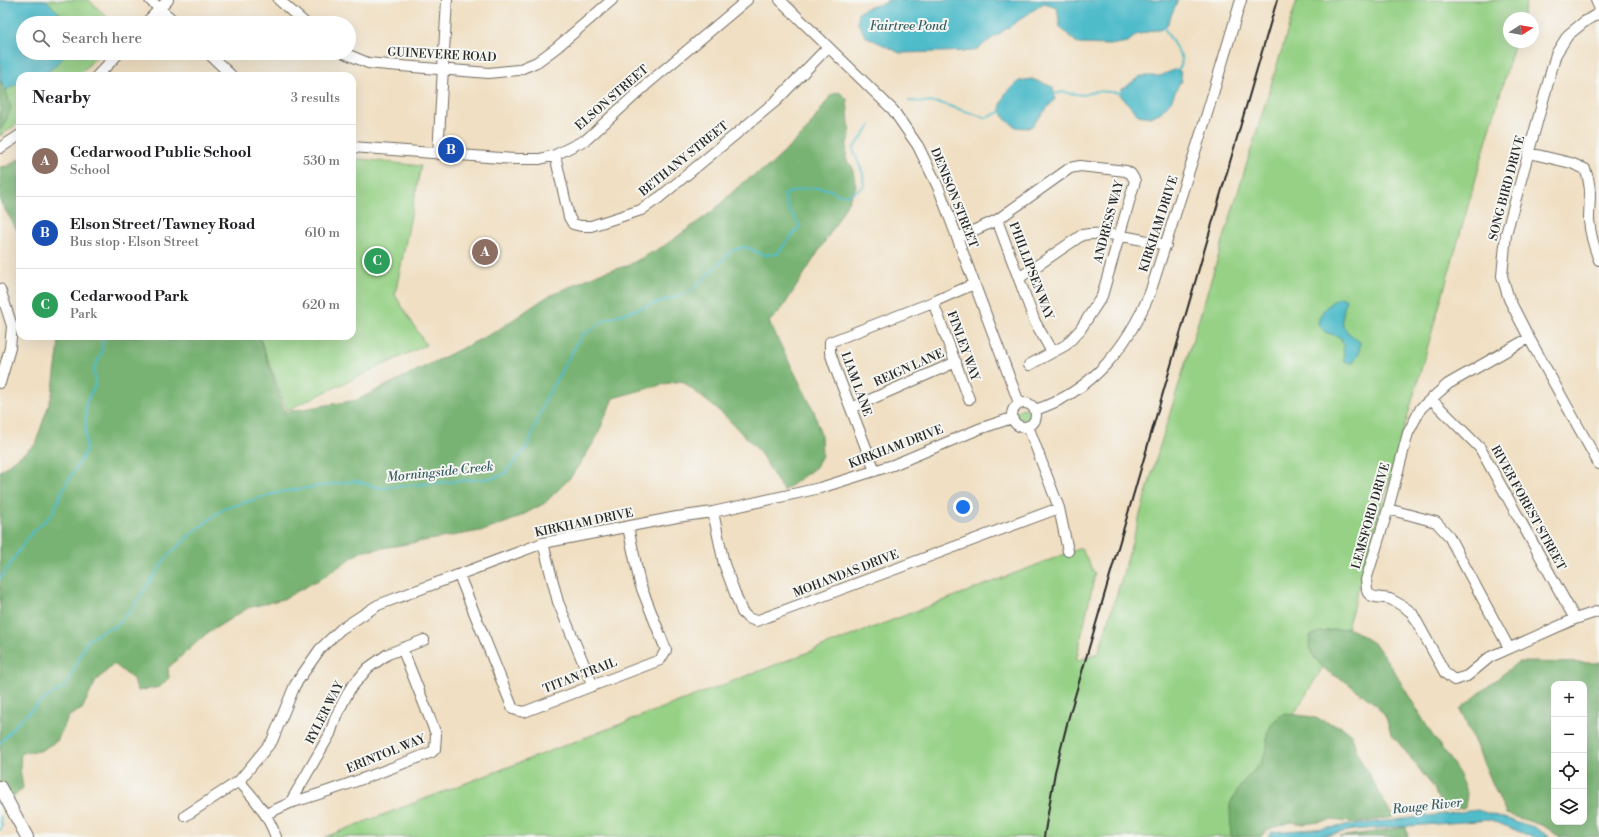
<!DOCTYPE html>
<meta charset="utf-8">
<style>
body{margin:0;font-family:"Libre Bodoni",serif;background:#f6f6f6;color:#202124}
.controls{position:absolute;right:12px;bottom:12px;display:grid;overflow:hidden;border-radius:8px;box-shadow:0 4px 16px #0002}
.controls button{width:36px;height:36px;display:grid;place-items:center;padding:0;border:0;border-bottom:1px solid #e0e0e0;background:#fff;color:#202124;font:20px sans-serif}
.compass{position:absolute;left:1503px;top:12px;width:36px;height:36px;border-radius:50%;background:#fff;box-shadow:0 4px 16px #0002;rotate:79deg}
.you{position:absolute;left:963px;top:507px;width:14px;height:14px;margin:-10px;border:3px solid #fff;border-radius:50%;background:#1a73e8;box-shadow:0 0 0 6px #1a73e833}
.badge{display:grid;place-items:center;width:26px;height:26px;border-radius:50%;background:#b5179e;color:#fff;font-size:13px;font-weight:700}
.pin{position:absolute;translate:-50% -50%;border:2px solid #fff;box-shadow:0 1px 4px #0006}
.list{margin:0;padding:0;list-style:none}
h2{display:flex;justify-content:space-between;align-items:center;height:52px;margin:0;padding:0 16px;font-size:17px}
h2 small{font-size:13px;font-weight:400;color:#757577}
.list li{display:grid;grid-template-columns:26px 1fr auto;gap:12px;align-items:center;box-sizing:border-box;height:72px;padding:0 16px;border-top:1px solid #e0e0e0}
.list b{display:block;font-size:15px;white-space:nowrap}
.list p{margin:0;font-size:13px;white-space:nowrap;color:#757577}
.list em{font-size:13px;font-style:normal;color:#757577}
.icon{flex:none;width:22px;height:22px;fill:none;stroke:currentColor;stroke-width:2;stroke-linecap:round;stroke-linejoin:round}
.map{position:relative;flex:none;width:1599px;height:837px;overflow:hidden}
.search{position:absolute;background:#fff;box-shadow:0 4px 16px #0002;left:16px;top:16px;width:340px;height:44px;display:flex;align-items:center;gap:10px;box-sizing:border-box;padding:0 14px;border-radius:22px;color:#757577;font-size:15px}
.panel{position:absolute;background:#fff;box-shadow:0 4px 16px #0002;left:16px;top:72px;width:340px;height:268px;border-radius:12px}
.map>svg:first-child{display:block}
.green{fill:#96d186;stroke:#607e58}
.forest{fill:#78b373;stroke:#526f4f;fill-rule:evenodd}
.water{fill:#4fbcca;stroke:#3d747a}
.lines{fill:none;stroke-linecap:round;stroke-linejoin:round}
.stream{stroke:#4fbcca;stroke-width:2}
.minor-casing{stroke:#706a60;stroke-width:12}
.major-casing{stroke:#706a60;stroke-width:14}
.minor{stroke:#fff;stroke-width:10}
.major{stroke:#fff;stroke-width:12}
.rail{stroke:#2b2b2b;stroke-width:2}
.labels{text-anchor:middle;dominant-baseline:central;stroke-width:4;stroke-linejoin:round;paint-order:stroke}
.street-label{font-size:12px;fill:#2b2b2b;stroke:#f6f6f2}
.water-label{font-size:13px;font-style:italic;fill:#385e63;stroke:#f6f6f2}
</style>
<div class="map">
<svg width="1599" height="837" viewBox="0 0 1599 837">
<rect width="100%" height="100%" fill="#f6f6f2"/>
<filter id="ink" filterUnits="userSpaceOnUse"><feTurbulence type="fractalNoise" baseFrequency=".025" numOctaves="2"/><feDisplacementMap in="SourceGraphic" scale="8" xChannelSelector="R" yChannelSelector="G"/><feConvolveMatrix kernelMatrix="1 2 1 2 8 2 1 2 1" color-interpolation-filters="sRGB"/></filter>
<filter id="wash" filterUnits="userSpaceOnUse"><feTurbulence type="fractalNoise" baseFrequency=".012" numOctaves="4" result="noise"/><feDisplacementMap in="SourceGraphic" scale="16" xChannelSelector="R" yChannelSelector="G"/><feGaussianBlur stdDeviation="0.9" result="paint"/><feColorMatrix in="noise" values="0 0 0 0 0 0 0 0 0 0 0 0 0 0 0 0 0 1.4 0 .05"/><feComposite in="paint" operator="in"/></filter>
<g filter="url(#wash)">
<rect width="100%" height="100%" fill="#f0dfc2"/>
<!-- green -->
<path class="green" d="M0,0H89L113,23H23V53H100L78,76H20V122L0,136Z
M1297,0H1527L1522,18H1509V42H1515L1347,628L1294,714L1243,789L1241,837H325L1081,548L1095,574L1076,661L1098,653L1120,584L1159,449Z
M352,158L421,166L395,295L426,345L287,410L259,336H352Z
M1017 415a7 7 0 1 1 14 0a7 7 0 1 1-14 0Z"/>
<!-- forest -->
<path class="forest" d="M0,80L6,90L11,108L3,127L0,130Z
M839,92L847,99L850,136L847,142L846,158L848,163L852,166L856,187L834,227L782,309L769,322L814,411L821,436L822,455L816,467L783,491L759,451L723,414L682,381L664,384L613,398L596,439L571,477L545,503L515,519L486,530L360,552L322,578L283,599L248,608L206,634L168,668L169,678L160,687L138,691L133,679L114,664L96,681L82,709L69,716L57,741L40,751L21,753L20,769L23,788L8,802L0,804V471L35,445L52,395L58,352L59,336H215L216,338L223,336H259L285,412L357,400L495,332L545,298L600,273L627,266L664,246L713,211L742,183L771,165L807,130L831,95Z
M20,158V235L0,201V167L8,166Z
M1347,628L1356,632L1376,645L1392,668L1431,733L1455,767L1467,793L1465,808L1442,810L1434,788L1391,733L1385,715L1375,704L1345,681L1328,672L1315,659L1309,648L1310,636L1320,632Z
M1599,661V837H1560L1544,826L1506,814L1460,709L1518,662L1597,663ZM1554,684H1584V822H1554Z
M1284,713L1312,717L1342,727L1351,734L1360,759L1393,817L1357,823L1333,820L1304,824L1291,822L1271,828L1264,833L1261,837H1231L1230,804L1242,783L1260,764L1267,749V733L1273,722Z
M1406,827L1408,837H1340Z"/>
<!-- water -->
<path class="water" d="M0,0H46L69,23H23V53H66C51,73 44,76 20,76V82L6,90L0,80Z
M887,0H1178L1166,27L1136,35L1128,42L1110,45L1078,44L1060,27L1057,7L1044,3L974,51L900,53L865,36L858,23V13L866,8L886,3Z
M1174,70L1180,71L1182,82H1180L1171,101L1161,112L1151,117L1138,115L1120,95L1122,89L1141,76H1160Z
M1032,79L1053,87L1055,99L1032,126L1024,128L1016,127L1005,119L1000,108L1005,94L1019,81Z
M1340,297L1346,299C1341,324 1338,326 1360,342L1359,354L1353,363L1344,362L1343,343L1340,337L1325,332L1318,323C1321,310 1329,303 1340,297Z
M1477,810L1534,827L1550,837H1532L1491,820L1353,830L1317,837H1268L1271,832L1327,828Z"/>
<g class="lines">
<!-- stream -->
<path class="stream" d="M1163,26L1182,58L1181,66L1176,71
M1052,95L1062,92L1083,95L1097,91L1123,93
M909,101L940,103L986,118L1003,111
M0,579L29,536L53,513L63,489L86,451V403L95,385L94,369L101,354L104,336
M0,743L18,722L39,703L67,685L87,641L102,631L115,627L133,607L165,559L191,534L223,509L280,492L355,481L380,488L493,478L504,474L527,447L547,396L581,336L607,319L690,292L733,250L746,247L764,255L777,254L800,226L788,208L784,195C797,189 813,186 827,189C832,190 836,194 841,195C850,196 858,190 864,186L863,174L853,149L871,125
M0,815L2,827L0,830"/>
</g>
</g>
<g filter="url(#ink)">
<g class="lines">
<!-- minor casing -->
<g class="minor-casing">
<path id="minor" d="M150,0L176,23
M279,0L305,23
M780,0L893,110L918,146L939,189L1019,403
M1596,0L1599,7
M1599,13L1584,22L1568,35L1556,54L1506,234L1502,276L1509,299L1529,338L1599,464
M146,23L168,0
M208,53L232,76
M344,53L368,63L388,65L489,73L518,70L537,62L556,48L612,0
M97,76L119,53
M352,147L514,159H540L555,155L587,139L646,85L747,0
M0,148L20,135
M1529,153L1571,163L1585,169C1593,189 1589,199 1589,220C1590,233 1594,247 1599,260
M438,154L447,0
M555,155L569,217L573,224L581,226H591L641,210L660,197L776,101L828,47
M997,220L1035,322L1052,352
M957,238L997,220L1070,168L1080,166L1126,171L1131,174L1135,181L1102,296L1080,330L1066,345L1029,365
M1019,278L1082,235C1109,230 1139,240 1166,245
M0,289L12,326L10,348L0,383
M933,302L969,399
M1529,338L1448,384L1421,408L1408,433L1388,509L1366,580C1367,584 1366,589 1368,593C1373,599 1383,597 1390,599C1398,603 1405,607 1412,613L1445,673L1454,680L1467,676L1490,657L1575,619L1599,611
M1431,399L1480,448L1575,619
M1012 415a12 12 0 1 1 24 0a12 12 0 1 1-24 0Z
M851,408L956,362
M1035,410C1093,391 1127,347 1150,293L1203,127L1241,0
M1028,426L1059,508L1068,551
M875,471L836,370L830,352V342L933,302L974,284
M1388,509L1436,522L1449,536L1453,544L1509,648
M713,512L724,564L742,612L748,618L756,621L1059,508
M543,543L558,602L593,686
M459,575L513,709L524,712L660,660L666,650L640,584L628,527
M239,781C255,799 268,815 276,837
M290,803C338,789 385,771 432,752L435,749L436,734L402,648
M266,814L290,803L330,734L336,716L350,689L368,668L388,654L424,640
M185,816L239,781L272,741L295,685L320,649L341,629L378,605L543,543L677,517L713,512L820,488L893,465L979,429L1012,418"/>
</g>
<!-- major casing -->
<g class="major-casing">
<path id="major" d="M0,787L27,837"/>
</g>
<!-- minor -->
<use href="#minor" class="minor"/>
<!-- major -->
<use href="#major" class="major"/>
<!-- rail -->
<path class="rail" d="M1044,837L1055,772L1068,720L1277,0"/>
</g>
</g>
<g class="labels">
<!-- street labels -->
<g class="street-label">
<text transform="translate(442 55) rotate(3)">GUINEVERE ROAD</text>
<text transform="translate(612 98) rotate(-41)">ELSON STREET</text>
<text transform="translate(684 159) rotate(-39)">BETHANY STREET</text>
<text transform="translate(1507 188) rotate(-75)">SONG BIRD DRIVE</text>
<text transform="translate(954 198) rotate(68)">DENISON STREET</text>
<text transform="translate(1109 222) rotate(-75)">ANDRESS WAY</text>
<text transform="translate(1159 224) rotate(-72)">KIRKHAM DRIVE</text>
<text transform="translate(1031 271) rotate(69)">PHILLIPSEN WAY</text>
<text transform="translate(963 346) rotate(70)">FINLEY WAY</text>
<text transform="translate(909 368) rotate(-24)">REIGN LANE</text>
<text transform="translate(856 384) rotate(70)">LIAM LANE</text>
<text transform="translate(896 447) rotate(-21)">KIRKHAM DRIVE</text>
<text transform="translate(1528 508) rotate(61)">RIVER FOREST STREET</text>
<text transform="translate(1371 516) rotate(-74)">LEMSFORD DRIVE</text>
<text transform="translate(584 523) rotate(-12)">KIRKHAM DRIVE</text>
<text transform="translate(846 574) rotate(-21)">MOHANDAS DRIVE</text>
<text transform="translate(580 676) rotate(-21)">TITAN TRAIL</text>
<text transform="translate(325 713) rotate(-63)">RYLER WAY</text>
<text transform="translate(386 754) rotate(-22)">ERINTOL WAY</text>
</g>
<!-- water labels -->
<g class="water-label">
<text x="908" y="26">Fairtree Pond</text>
<text transform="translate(440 472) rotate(-6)">Morningside Creek</text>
<text transform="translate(1427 806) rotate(-6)">Rouge River</text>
</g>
</g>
</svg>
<div class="controls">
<button>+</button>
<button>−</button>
<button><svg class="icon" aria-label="locate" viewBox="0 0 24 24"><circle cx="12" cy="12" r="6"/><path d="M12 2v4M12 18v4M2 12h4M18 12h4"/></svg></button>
<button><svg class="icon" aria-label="layers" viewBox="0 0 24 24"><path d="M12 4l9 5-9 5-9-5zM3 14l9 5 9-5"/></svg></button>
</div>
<svg class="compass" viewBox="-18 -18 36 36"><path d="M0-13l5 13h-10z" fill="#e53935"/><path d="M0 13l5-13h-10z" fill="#757577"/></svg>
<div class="you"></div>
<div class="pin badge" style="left:485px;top:252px;background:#8d6e63">A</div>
<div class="pin badge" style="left:451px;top:150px;background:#1a4fb4">B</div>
<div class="pin badge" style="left:377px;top:261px;background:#2e9e5b">C</div>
<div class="search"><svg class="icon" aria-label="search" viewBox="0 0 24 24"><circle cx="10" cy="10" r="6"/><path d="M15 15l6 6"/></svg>Search here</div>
<section class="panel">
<h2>Nearby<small>3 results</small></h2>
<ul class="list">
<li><span class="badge" style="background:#8d6e63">A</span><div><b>Cedarwood Public School</b><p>School</p></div><em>530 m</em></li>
<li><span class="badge" style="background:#1a4fb4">B</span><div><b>Elson Street / Tawney Road</b><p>Bus stop · Elson Street</p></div><em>610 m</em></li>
<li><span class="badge" style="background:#2e9e5b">C</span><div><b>Cedarwood Park</b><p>Park</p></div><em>620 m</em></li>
</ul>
</section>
</div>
